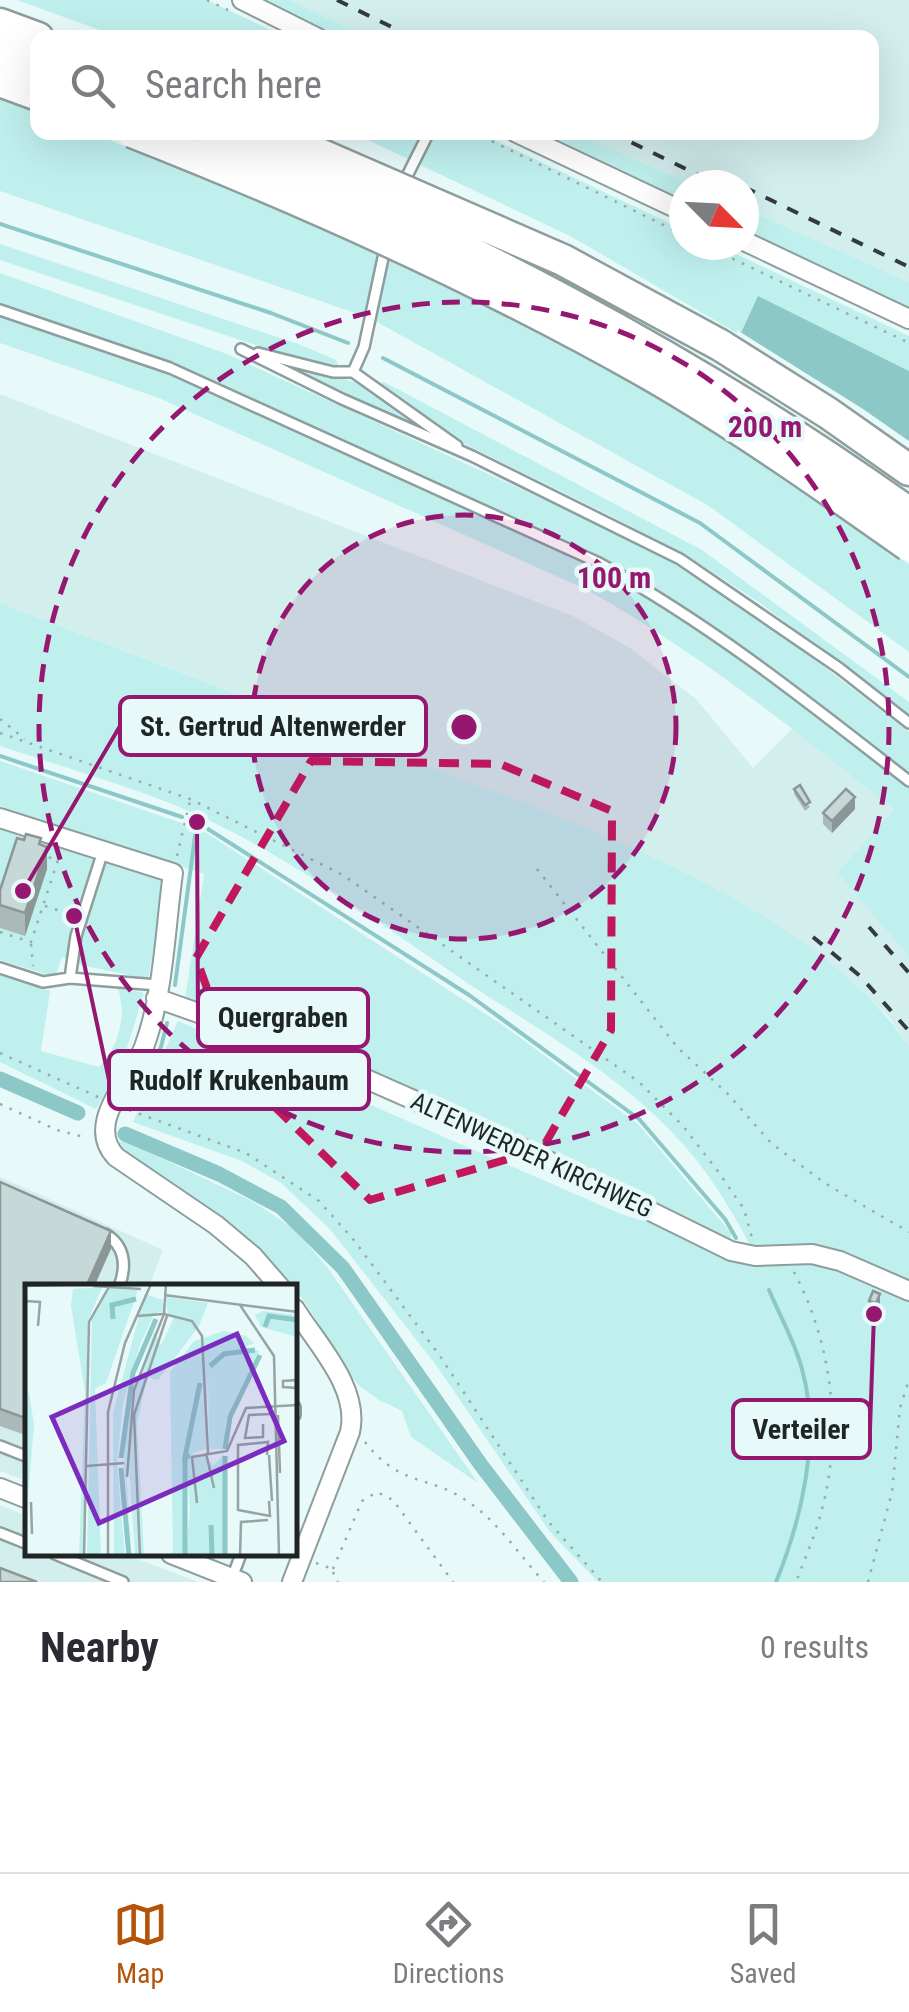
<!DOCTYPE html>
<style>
body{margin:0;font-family:"Roboto Condensed",sans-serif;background:#f2f2f3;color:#2b2b33}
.compass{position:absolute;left:669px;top:170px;width:90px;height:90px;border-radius:50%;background:#fff;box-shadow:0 10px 40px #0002;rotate:114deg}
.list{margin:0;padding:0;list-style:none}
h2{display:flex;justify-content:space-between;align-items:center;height:130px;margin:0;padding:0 40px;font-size:42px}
h2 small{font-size:32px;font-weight:400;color:#7c7c81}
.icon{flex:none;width:55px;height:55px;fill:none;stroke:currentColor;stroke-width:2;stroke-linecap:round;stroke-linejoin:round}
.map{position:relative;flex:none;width:909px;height:1582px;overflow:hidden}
.search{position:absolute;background:#fff;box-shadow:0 10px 40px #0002;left:30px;right:30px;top:30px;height:110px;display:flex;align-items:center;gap:25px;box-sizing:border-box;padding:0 35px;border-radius:20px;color:#7c7c81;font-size:38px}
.sheet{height:290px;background:#fff}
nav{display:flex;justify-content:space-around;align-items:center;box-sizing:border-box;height:140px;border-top:2px solid #e1e1e2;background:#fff;font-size:28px;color:#7c7c81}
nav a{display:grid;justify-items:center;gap:5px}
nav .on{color:#b45309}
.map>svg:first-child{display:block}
.built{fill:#d2eeed}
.green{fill:#bff0ee}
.water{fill:#8cc8c7}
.pier{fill:#e7f9f9}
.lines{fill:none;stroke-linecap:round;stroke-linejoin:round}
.stream{stroke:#8cc8c7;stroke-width:4}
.canal{stroke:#8cc8c7;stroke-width:15}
.lane-casing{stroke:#8d9e9d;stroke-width:14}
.street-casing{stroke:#8d9e9d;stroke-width:22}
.highway-casing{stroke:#8d9e9d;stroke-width:35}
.path{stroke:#9ba9a8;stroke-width:2.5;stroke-dasharray:2.5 8;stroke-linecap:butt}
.lane{stroke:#fff;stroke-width:9}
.street{stroke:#fff;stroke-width:18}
.highway{stroke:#fff;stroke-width:30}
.rail{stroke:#343c3b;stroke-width:4;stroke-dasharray:12 12;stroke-linecap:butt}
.highway-bridge-casing{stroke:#8d9e9d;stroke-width:35;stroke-linecap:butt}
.highway-bridge{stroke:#fff;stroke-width:30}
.wall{fill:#aabab9}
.shaded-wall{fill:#8b9796}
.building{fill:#c6d8d7;stroke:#8b9796;stroke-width:2.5}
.marked{fill:none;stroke:#c2185b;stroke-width:8;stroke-dasharray:20 12;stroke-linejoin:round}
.ring{fill:none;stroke:#961770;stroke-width:5;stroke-dasharray:18 12}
.labels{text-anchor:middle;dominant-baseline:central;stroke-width:9;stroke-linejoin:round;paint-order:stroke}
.street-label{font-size:25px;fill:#1e2524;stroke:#e7f9f9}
.inset-river{fill:none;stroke:#8cc8c7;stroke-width:5}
.inset-road{fill:none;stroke:#97a4a4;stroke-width:2.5}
.view{fill:#7b2cbf;fill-opacity:0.15;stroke:#7b2cbf;stroke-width:5}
.inset-edge{fill:none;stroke:#1e2524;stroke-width:5}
.centre{fill:#961770;stroke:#e7f9f9;stroke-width:5}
.ring-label{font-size:30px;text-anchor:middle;font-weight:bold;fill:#961770;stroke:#e7f9f9;stroke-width:9;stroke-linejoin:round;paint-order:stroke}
.leader{fill:none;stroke:#961770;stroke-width:4}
.callout-dot{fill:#961770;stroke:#e7f9f9;stroke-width:4}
.callout{fill:#e7f9f9;stroke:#961770;stroke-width:4}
.callout-label{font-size:28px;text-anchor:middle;font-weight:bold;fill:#1e2524}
</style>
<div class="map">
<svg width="909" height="1582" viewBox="0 0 909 1582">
<rect width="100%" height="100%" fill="#e7f9f9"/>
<!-- built -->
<path class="built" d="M289,0H909V282L744,208V185H693L576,133L872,132V38L367,37Z
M0,394L573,616L630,648L696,699L753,768L793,728L895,811L837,873L909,957V1047L889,1017L854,983L674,869L567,820L0,603Z
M0,1177L163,1250L149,1287H28L27,1481L0,1471Z
M0,1505L27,1516L28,1554L127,1555L198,1582H0Z"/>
<!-- green -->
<path class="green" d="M17,0H207L285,37H119Z
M258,0H289L367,37H334Z
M0,98L37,110L38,132L93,133L384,253L531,325L742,448L814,494L909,564V652L709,506L370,318L0,191Z
M353,133H480L684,230V245H717L909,336V371L759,297L740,335L572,237Z
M530,133H576L693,185H684V205Z
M744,208L909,282V308L744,232Z
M0,244L298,344L336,360L339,367L279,353L0,260Z
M0,273L227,354L643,545L710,585L784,636L909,732V776C811,700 715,624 607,564L214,383L0,307Z
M0,310L170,368L454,495L659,596L909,781V957L837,873L894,810C796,731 696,650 585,589L159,398L0,343Z
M284,362L357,383L417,425L284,365Z
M384,382L702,550L909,702V716L760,603L700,564L613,517L455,439L376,384Z
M0,603C125,651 250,699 375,747C538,809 811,897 909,1047V1582H598L550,1532L436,1365L329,1228L281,1183L242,1161L133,1122L178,1021L621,1214L755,1255C734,1214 712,1176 681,1142C622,1076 542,1032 469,984C374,920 278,847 172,804C116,782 57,765 0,746Z
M0,761L202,830L504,1026L638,1124L731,1233L730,1243L185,999L204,874L0,806Z
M0,825L166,878L148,979L81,965L62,957L55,977L0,960Z
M0,974L50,991L41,1051L99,1067C119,1047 128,1013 117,987L144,993L122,1064L96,1109L0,1062Z
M118,1141L127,1142L252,1201L294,1229L327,1267L478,1483L411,1437L402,1411L379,1400L357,1384L295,1287L262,1251L130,1159Z"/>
<!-- water -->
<path class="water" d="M758,296L909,371V445L740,335Z"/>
<!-- pier -->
<path class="pier" d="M737,330L863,409L909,441V450L737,339Z"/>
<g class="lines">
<!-- stream -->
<path class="stream" d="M0,224L271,313L348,343
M383,358L700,523L909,677
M0,756L182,817
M175,985L197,822L469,995L639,1119L725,1219L736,1238
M134,1097L161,1047L167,1023
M769,1290C780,1316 795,1342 802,1369C821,1437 802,1518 776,1582"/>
<!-- canal -->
<path class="canal" d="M0,1079L78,1113
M125,1134L219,1174L281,1207L343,1268L481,1465L571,1582"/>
<!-- lane casing -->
<g class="lane-casing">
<path id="lane" d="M402,186L429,132
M0,310L170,368L597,562C709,623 808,702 909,781
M241,349L342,399L472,456L680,559L839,668L909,723
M258,353L333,372H353L457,446
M353,372L364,347L386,244
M0,968L43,982L70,978L158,985
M70,978L76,936L103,851
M105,1234C125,1245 127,1266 119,1287
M295,1407V1415
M0,1446L28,1457
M0,1533L28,1544
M55,1554L123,1582
M232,1578L241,1554"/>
</g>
<!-- street casing -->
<g class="street-casing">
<path id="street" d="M242,0L318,38
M515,132L684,212
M744,241L909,319
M0,818L173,873C165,930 164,993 144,1047C131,1081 84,1123 116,1157L216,1225L253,1256L280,1287
M156,998L289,1045L518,1146L731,1251L755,1256L812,1254L840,1261L909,1291
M0,1488L28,1499
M171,1554L242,1582
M292,1582L350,1432C360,1388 317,1344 295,1309"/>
</g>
<!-- highway casing -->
<g class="highway-casing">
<path id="highway" d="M0,24L38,38
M0,54L38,68
M0,81L38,95
M720,345L828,413L909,470"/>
</g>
<!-- path -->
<path class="path" d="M207,0L228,10
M473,132L684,235
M704,245L909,343
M0,719L25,739
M0,733L190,799L343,875L639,1082L683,1126L717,1170L744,1209L752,1238
M177,856L190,801
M537,869L678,1048L727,1093L771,1143L826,1184L909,1232
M45,906L70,914
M0,932L31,942L58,860L44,856
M31,944L33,966
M0,1053L98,1097
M0,1104L57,1130L88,1138
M129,1110L246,1153L319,1201L353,1239L440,1356L548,1521L602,1582
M794,1272C834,1347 844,1442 818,1523C812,1543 803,1563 796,1582
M365,1442C402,1489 428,1473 470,1503C498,1522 521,1557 544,1582
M316,1563L333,1569L334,1578L338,1582
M333,1569L362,1501L377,1492L393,1500L453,1582
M868,1582L892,1492L900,1408L909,1379"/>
<!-- lane -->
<use href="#lane" class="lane"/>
<!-- street -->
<use href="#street" class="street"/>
<!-- highway -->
<use href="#highway" class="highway"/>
<!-- rail -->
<path class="rail" d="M337,0L414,38
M610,132L719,185
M744,187L909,267
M869,927L909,973
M813,937L860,976L909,1031"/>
<!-- highway-bridge casing -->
<g class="highway-bridge-casing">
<path id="highway-bridge" d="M132,132C310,202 483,280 649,374C739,426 824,486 909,546
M206,132C453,235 691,357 909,513
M269,132L563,260L720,345"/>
</g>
<!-- highway-bridge -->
<use href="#highway-bridge" class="highway-bridge"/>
</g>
<!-- wall -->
<path class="wall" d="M794,789L810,807L805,811L794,794Z
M855,809L832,833L823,824V813Z
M41,845L47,869L25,936L0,928V890Z
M0,1182L111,1249L28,1287V1436L0,1426Z
M873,1291L880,1311L876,1320L869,1318V1301Z"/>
<!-- shaded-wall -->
<path class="shaded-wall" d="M855,797V809L832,833V821Z
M47,847V869L25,936V913Z
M111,1231V1249L94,1287H86Z
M880,1294V1311L876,1320V1303Z"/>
<!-- building -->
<path class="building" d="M800,785L810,802L805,805L794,789Z
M846,789L855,797L832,821L823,813Z
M26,834L41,838L39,844L47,847L25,913L0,905V890L17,838L24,840Z
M0,1182L111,1231L86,1287H28V1419L0,1409Z
M873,1291L880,1294L876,1303L869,1301Z
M0,1568L37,1582H0Z"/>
<!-- marked area -->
<path class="marked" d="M311,761L500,764L612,811L611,1030L542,1149L370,1200L237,1070L196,958Z"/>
<!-- distance rings -->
<circle cx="464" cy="727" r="212" fill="#961770" fill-opacity=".12"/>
<g class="ring">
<circle cx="464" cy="727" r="212"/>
<circle cx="464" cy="727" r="425"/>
</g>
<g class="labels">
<!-- street labels -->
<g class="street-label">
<text transform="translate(532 1155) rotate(25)">ALTENWERDER KIRCHWEG</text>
</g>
</g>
<!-- overview -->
<g transform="translate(25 1284)">
<rect width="272" height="272" fill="#e7f9f9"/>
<path d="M77,3L63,37L58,272H54L60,108L46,22L48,5ZM84,4L113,6L81,99L70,105L76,272H62L67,34ZM120,10L138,16V27L129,30L115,61L98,119L92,179L100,272H89L88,129ZM141,13L183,19L174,42L133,96L122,93L112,140L119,272H110L104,183L101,188L107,272L99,181L102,128L129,47L136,61L149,34L143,31ZM238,27L272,31V53L236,43L230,31ZM199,47L221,52L229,59L220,63L234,67L201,137L199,165H184L183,94L181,165L166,170L181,171L188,182L199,170L198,272H161L165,224L160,172L158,272H148L145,88L169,57ZM4,108L9,141L2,223L1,116Z" fill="#bff0ee"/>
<path class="inset-river" d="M88,35L87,21L111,15M240,43L244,32L273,36M185,82L199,70L230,66M200,165L205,133L235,71M165,172L160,173L175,99M96,174L108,89L131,35M96,184L104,272M186,241L187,272M160,272V175M200,272V172"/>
<path class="inset-road" d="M141,0L139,30L167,37L177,52L183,169M0,2L71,0M68,2L116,5M139,11L273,28M0,17L15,18L13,42M215,21L249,72L254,272M273,96L258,97V103L273,104M253,131L255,189M238,140V153L220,154L224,131L247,130M181,169L189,204M242,171L243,158L213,161V226L245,232L244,217M244,171L247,217M62,182L99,179M102,193L109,106L139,30L112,32M6,218L7,250M172,219L167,173L202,167L221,124L273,121M59,272L64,38L85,1M83,272V128L100,59L126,0M115,272L109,131L142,32M215,272L216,238L243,236"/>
<path class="view" d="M212,50L259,157L74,239L27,133Z"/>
<rect width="272" height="272" class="inset-edge"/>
</g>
<circle cx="464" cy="727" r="15" class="centre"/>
<g class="ring-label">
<text x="765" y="437">200 m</text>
<text x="614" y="588">100 m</text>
</g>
<!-- callouts -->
<path class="leader" d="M23 891L120 726M197 822L198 1018M74 916L109 1080M874 1314L870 1429"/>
<g class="callout-dot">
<circle cx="23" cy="891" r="10"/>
<circle cx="197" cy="822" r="10"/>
<circle cx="74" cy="916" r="10"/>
<circle cx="874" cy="1314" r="10"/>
</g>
<g class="callout">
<rect x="120" y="697" width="306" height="58" rx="10"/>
<rect x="198" y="989" width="170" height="58" rx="10"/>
<rect x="109" y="1051" width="260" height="58" rx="10"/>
<rect x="733" y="1400" width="137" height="58" rx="10"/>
</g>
<g class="callout-label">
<text x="273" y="736">St. Gertrud Altenwerder</text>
<text x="283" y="1027">Quergraben</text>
<text x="239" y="1090">Rudolf Krukenbaum</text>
<text x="801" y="1439">Verteiler</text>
</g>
</svg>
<svg class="compass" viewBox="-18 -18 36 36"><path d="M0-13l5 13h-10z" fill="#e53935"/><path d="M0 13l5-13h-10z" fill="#7c7c81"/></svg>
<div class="search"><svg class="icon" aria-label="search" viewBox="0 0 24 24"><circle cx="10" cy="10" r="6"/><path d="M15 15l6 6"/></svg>Search here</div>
</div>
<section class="sheet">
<h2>Nearby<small>0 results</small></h2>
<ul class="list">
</ul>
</section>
<nav>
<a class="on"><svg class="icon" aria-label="map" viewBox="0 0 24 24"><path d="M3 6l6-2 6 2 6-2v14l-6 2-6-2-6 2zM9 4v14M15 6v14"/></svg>Map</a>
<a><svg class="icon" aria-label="directions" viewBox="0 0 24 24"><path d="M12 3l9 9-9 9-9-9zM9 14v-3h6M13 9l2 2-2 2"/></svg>Directions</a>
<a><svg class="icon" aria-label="saved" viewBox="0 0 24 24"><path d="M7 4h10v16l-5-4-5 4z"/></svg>Saved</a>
</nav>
